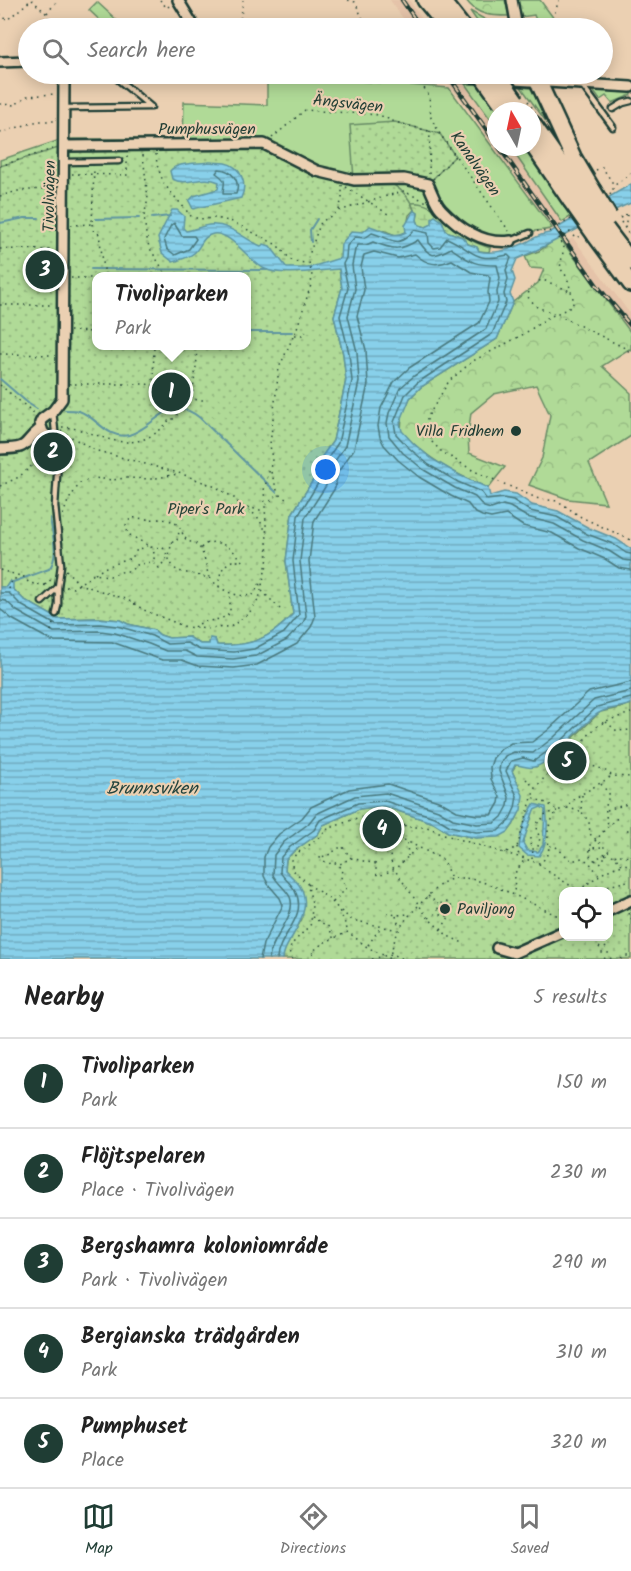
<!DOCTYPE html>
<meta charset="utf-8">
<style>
body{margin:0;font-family:Kalam,sans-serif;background:#f2f2f2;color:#222}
.controls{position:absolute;right:18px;bottom:18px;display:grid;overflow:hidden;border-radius:12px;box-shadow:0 3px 15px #0003}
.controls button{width:54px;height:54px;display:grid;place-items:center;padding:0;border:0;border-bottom:2px solid #e0e0e0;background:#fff;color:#222;font:30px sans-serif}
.compass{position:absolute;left:487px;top:102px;width:54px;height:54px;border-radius:50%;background:#fff;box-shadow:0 3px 15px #0003;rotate:351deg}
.you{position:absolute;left:326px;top:470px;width:21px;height:21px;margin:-15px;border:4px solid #fff;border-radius:50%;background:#1a73e8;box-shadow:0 0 0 9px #1a73e833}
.badge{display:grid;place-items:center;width:39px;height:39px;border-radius:50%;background:#1f3d34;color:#fff;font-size:20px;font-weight:700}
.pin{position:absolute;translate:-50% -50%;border:3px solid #fff;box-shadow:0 2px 6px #0006}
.popup{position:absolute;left:92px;top:272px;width:159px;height:78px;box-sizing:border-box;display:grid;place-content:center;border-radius:12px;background:#fff;filter:drop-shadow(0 2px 4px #0005);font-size:20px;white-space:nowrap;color:#767676}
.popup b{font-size:22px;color:#222}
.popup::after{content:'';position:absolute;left:50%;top:100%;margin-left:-12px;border:12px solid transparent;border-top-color:#fff}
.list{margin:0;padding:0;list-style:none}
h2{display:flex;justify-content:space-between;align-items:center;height:78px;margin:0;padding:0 24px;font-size:26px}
h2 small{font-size:20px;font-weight:400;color:#767676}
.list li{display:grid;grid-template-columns:39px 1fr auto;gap:18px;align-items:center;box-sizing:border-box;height:90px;padding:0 24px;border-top:2px solid #e0e0e0}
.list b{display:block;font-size:22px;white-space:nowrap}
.list p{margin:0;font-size:20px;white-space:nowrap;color:#767676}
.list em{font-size:20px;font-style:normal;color:#767676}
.icon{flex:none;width:33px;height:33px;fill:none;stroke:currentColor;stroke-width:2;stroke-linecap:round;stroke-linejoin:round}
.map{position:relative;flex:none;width:631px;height:959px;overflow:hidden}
.search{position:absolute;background:#fff;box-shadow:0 3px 15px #0003;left:18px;right:18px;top:18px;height:66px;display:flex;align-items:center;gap:15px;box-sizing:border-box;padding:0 21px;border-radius:33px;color:#767676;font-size:22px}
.sheet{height:528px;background:#fff}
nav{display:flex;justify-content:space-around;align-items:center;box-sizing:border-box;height:84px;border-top:2px solid #e0e0e0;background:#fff;font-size:16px;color:#767676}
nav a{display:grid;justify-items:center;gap:3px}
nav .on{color:#1f3d34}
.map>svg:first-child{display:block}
.built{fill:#e5c3a9}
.green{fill:#b0da97;stroke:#688c66;stroke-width:1.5;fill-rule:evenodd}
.forest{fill:url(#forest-crowns);stroke:#688c66;stroke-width:1.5}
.wetland{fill:url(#wetland-marsh);stroke:#688c66;stroke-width:1.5}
.park{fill:url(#park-dots);stroke:#688c66;stroke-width:1.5;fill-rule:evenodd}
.water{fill:url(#water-rules);stroke:#5e95a1;stroke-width:1.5;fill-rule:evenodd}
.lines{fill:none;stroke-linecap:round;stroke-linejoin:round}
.shore{stroke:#49787d;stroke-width:1.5}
.stream{stroke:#5e95a1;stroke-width:2}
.lane-casing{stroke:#1f3d34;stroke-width:9}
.street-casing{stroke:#1f3d34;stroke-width:14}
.primary-casing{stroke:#1f3d34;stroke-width:20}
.path{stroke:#1f3d34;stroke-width:1.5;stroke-dasharray:1.5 4.5;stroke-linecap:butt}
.lane{stroke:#ebd0b2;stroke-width:4.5}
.street{stroke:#ebd0b2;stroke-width:9}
.primary{stroke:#ebd0b2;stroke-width:15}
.rail-casing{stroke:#1f3d34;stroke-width:4.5}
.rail{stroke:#ebd0b2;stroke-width:2;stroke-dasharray:7;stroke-linecap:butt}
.primary-bridge-casing{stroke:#1f3d34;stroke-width:20;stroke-linecap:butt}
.primary-bridge{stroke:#ebd0b2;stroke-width:15}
.poi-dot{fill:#1f3d34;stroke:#ebd0b2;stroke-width:2}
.labels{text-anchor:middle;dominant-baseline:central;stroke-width:4.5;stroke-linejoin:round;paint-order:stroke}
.street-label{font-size:16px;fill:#1f3d34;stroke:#ebd0b2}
.poi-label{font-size:16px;fill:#1f3d34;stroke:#ebd0b2;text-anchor:end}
.park-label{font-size:16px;fill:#264539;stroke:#ebd0b2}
.water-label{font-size:18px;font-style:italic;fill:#24443d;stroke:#ebd0b2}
</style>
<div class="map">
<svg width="631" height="959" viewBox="0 0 631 959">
<defs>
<pattern id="forest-crowns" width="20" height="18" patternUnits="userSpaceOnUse" patternTransform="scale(1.5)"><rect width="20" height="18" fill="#b0da97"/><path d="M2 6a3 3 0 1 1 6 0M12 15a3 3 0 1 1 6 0" fill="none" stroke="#97bc83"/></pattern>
<pattern id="wetland-marsh" width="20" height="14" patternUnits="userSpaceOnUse" patternTransform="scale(1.5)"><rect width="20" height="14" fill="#b0da97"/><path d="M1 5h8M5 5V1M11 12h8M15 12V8" fill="none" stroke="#97bc83"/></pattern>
<pattern id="park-dots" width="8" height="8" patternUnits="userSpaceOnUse" patternTransform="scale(1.5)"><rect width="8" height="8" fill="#b0da97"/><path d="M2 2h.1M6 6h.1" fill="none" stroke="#97bc83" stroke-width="1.8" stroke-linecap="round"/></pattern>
<pattern id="water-rules" width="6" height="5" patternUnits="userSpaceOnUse" patternTransform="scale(1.5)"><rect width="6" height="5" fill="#88d0ea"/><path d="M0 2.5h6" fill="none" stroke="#6faabe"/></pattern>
</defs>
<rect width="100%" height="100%" fill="#ebd0b2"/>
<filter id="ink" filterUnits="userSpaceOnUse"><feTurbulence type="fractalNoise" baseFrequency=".0167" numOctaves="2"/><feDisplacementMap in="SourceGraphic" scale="12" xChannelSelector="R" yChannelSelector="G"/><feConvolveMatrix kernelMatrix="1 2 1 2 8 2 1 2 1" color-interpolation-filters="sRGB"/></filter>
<g filter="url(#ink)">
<!-- built -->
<path class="built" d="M390,0H409L428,28H410Z
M443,74H457L496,127V147H510L562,222L552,228Z
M573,238L631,315V333L563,243Z"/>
<!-- green -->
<path class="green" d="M97,2L121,24L117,28H108L89,10Z
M470,11L491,23L512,22L513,28H482Z
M267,74L449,88L552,228C545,232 537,229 530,232L531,235C518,241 505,249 491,244L490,248L464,237L417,203L297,328L0,432V160L63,139H168L158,144H183L184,102L267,105ZM96,276H246V346H96Z
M465,84H480L498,111H496V127Z
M521,87L530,88L537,92L568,152Z
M594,89H631V95L612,103L606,96L600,100L594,92Z
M510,147H524L572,216L562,222Z"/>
<!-- forest -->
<path class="forest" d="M466,0H505L509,16C492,16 477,16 466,0Z
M515,0H540L555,20L545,28H539L534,15L521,17Z
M559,237L631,333V350L629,349L602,366L631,393V436L589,463L606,503L568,499L529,485L542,458L550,415L536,385L494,394L471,413L468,435L469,453L505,467L488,488C455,474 425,458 401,431L402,416L410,398L421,387L497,339L513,302L538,283L544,269L530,268L525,256L539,251Z"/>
<!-- wetland -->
<path class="wetland" d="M411,203C432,200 451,223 464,235C470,242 482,245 490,248L489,252L479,251L477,247L468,244L462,237L446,231L442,221L426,227L419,225L417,220L418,213L414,210Z"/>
<!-- park -->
<path class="park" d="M395,122L440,134L455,156L428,184L386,180C399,188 409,195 414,210L409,215L406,232L398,236L380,229L341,258L339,269L342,288L334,316L343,354L346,380L333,441L316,465L315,477L292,514L286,561L293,614C271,639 249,647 217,645L215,639H210L209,644H200L189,637L169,638L160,635L154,630L128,624L120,620L99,618L58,619L23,599L13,589L10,581L6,587H0V166L65,146L264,144L317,171L354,179L350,125ZM96,276H246V346H96Z
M631,704V959H283V952L302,919L293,880L285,870L286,859L294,851L318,834L323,825L359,809L383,806L434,823L448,832L476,838L508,832C525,811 524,793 512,771L516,765L524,764L536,767L562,749L600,712L620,708ZM564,891H608V936H564Z"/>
<!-- water -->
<path class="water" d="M210,162C215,163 220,162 225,163C241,166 248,184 241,198L193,209L189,201L194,196L218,189L219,182C202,174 188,187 172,179L170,171C177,162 198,164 210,162Z
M631,184V203C591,219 556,243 517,259L512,271L515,280L510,294L513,302L497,339L421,387L410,398L400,423L402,431L413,443L432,459L461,476L488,488L490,496L504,492L516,494L532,505L558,511L589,528L616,539L631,549V704C622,708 606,708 599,713C581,724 554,763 534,767C527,769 522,765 515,765L512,771L523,795L521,810L513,825L508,832L499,837L476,838L448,832L434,823L383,806L359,809L323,825L318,834L294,851L286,859L285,870C289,874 292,877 295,880C313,898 302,920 292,937C288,944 283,951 283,959H0V587H6L10,581L13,582V589L23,599L58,619L99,618L120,620L128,624L154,630L160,635L169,638L189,637L200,644H209L210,638L215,639L217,645C249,647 271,639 293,614L286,561L292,514L315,477L316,465L333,441L346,380L343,354L334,316L342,288L339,269C320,270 282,277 265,269C250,263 231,231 213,234C202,236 201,247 194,253C188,258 180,260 173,262L162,253L158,238L172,210H177L184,216L183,228L186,231C194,230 201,226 209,225C231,223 243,239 261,246L264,244L270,246L287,268H308L340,258L341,244L352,231L363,232L370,226C383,230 394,239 406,232L405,226L414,210L418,213L417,220L419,225L426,227L432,224V218L435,216L442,221L446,231L462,237L468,244L477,247L479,251C493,255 513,249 527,242C535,238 539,234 549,233Z
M534,804L546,807C548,823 549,843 539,856L527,855L519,848C520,832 526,817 534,804ZM541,807L545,810L543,845L538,852L527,850L523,843L534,810Z"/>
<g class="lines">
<!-- shore -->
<path class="shore" d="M219,169C232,170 241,181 236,194H223C223,182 229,182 216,173Z
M174,223L182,236H194L196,239L189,249L175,255L167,249L164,239L171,225Z
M0,593H9L21,605L56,625L100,624L117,626L152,636L167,644L187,643L200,650L234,652L254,649L284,633L299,615L293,561L298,516L320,480L322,467L338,443L352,381L349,353L340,316L348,288L343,264L346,258L347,246L355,237L365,238L372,233C394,239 397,250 414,230L428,233L429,243L434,248L440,247L447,238C476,251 472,263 508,255L511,258L506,270L508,279L504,294L506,302L492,334L417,383L405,395L394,422L396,434L409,448L429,465L458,482L481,492L487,500L503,498L513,500L530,511L557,517L587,534L613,544L626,553L631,554
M0,600L6,601L17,611L54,632L100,631L115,633L149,644L166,651H185L197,657L233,659L256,656L287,640L303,623L306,616L300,561L305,518L327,484L329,470L345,446L359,382L357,352L348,316L355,289L352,265L355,250L358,245H366L373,242C394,250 400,251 418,240C430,258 433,258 451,248C471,262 473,265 497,265L500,278L497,292L498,302L486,329L414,376L400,388L389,413L387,423L389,436L403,453L424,470L455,488L475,497L484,507L491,509L503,505L510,507L527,517L554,524L583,540L609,551L623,560L631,561
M0,609L12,619L52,641L112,642L162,660H182L198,666L234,668L257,665L297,644L311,627L315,617L309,561L314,521L335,488L338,472L354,449L368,384L366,350L357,316L364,290L361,267L364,255L374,252L398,258L415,254C427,265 437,266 452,260L471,272L488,275L490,278L488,292L489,302L479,323L409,368L394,382L381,408L378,426L380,437L384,445L398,460L419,477L451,496L468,504L474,512L482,516L491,518L506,515L523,526L552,533L579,548L605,559L619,568L631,570
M260,959L263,944L283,905L280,898L268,884L264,876V857L268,847L279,834L302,818L311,807L349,789L388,784L441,802L457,811L477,815H492L499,803L500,797L491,779L490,767L493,758L501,749L511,743L532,742L547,731L589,692L631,682
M269,959C270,939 298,915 290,897C286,889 277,883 273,875L274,855L284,842L308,824L316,814L355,796L386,793L438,810L453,819L477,824L495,823L502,817L508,806L509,797L499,771L500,764L505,756L514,752L533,753L553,738L594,700L631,691
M277,959C278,935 309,917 295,891C292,884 284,879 280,872L281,857L290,847L314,830L320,820L358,803L385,801L437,818L450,826L476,832L498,831L509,821L515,808L517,796L506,771L511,761L523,758L534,761L558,744L597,707L631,698"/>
<!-- stream -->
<path class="stream" d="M152,218L170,216
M96,219L139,218
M0,223L25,218H39
M311,242L310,230L317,219
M91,269L267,270
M246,332H292
M0,379L29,404L37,409
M65,410C70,410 75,410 79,411C97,417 107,440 129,435C157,427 168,392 200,418L276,492
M13,582L49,569C60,556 52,534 50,518"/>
<!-- lane casing -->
<g class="lane-casing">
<path id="lane" d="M65,28L66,23
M582,85L613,127
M65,108L151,107L114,76V74
M613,109L623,103L631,101
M65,162L119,161
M511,241L530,233
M53,411L58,461L55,506L61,565L58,587V605L56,614
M42,602L58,587"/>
</g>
<!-- street casing -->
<g class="street-casing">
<path id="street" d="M178,0L195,28
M512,0L517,28
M0,62L28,61
M404,74L485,78
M499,79L631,87
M65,146L264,144L317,171L342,177L354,180L404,179L428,184C432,192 435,203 441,209C459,228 484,245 511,241
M57,445L43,432L40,423L42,419L53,411L62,399L64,74
M0,449C32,448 20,445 41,428
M608,911L631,900
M497,948L514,953L564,931"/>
</g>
<!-- primary casing -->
<g class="primary-casing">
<path id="primary" d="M425,0L448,28
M441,0L463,28
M538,81L573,157L592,189
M532,123L582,195
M532,144L571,201
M606,229L631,262
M595,235L631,284"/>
</g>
<!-- path -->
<path class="path" d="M32,0L48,15L49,28
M160,0L167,8L171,4
M348,0L355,2L367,28
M47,13L58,0
M0,14L7,20L31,0
M233,28L241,17L243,0
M550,28L557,19L555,12L559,0
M421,83L429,96L431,118L440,134L509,231
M528,101L535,112
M0,104L15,105L27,96L55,94V93
M0,133L38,121H55
M272,138L305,110L379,115L395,122L440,134
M156,154L157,165L164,184L191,216L199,219L216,218L233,222L277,245L293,262L308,263
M143,155L148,199L144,216L146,234L149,247L167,276
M0,166L56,148
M596,170L602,167L614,185
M72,174L127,175V154
M429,174L430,131
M433,179L455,156
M346,187L388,214
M610,195L615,185L631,173
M0,196L18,191L55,188
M339,210L342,198V185
M620,218L627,214L631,215
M621,222L631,238
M92,224L93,230L99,234L105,276
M71,225L92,224L94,169
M625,228L627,215
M537,231L548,232L571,219
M580,237H574L570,232L558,239L564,247L560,268L567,277L574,302L569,308L547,318L524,334L473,361L449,381L427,418V431L432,442L442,452L474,471L539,499L558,501L581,517L631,540
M0,249L53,250
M71,278H96
M539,281L543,280L570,291
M529,292L527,296L537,307L558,315L623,347L631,353
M0,305H53
M70,331L96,332
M295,335H304L306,331
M0,354L53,355
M69,384H147L153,387L166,385
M0,385L34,413
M153,386L154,346
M192,398L197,359L195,346
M62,427C94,428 113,451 147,438C155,434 164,428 169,420H172L177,415L178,405L185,399L203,400
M61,431L94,450L182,474L216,487L234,498L241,506L260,510L264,507
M271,472L278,493
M0,486L19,477L49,450
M266,505L278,494L286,499
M248,510L257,516L267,533
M63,515L68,501L80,483L93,478L113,480L125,478L151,479L178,474
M151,547L163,548C168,555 171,567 178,571L209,578C206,568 205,550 195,543C191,541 190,543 187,540C183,537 182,531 180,528C172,516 157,520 145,519C135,518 131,515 126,525L128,534L151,547L155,555L153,562L159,568L167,558L173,541L177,540L180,528
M201,548C213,534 235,549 242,561
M0,570L24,577L29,583L49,586
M66,570L79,584L126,599L146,611L186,627L209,629L232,626L249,613L259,599L268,558L264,490L272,461L270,444L279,368L297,328L311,285L312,276L308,258L316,235L321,222L339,211L403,191L427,202
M95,574L106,567L132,558L136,551L147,546
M210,578C221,591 236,598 253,595L262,580
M45,585L53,578
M66,587L73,588L94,574L110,576L124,571H130L137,565L151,562
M219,587C219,575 221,566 232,561H241
M9,589L12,580L20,577
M262,591L280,609
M194,627C205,618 220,623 230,613V595
M51,631L54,620
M606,722L617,731L631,730
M570,763C585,765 601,765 612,776L631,777
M526,779L535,788
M601,784L610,795C604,805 605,816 609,827
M582,795L581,811L589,822L590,834L622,864
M533,798L549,804L557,811L566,808L572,800L612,776
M567,808L580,811
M607,810L631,803
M396,825L401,830L403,840L397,836L392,838L389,850L392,866L428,918L448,936L463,943
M627,830H631
M391,831L396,835
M531,838L530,847L533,849L538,846L540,838L537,831L538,822L542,819L543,815L557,811
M404,840L442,859L451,878
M407,843L408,856
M550,846L556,847L572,861L582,858L589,862L599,875
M517,847L518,853L525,859L538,863L549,872L579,891L601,888L631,880
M601,847L592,848L589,852L591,859L595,860L607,852
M591,850L589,847C598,839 611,821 618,818
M505,853L525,859L515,873L514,895
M615,856L617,854L631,858
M351,858L376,864V874L379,876L395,869L418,847
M532,859L533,849
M595,860L600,863L604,860V854L611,856
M538,863L542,862C553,848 547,847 548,832C548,826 553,818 556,812
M308,884C333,902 338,902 348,932
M579,891C594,878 611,865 631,864
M428,896L438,904
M438 909a7 7 0 1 1 14 0a7 7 0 1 1-14 0Z
M333,902L346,889L341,877L342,868L334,862L328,864L319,857L327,856L342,846L351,858L338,865
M341,911L352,920L398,930
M387,913L396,915L409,914
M628,913L631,919
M396,916L399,926
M312,917L329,927L334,940
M429,918L438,912
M441,929L448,919V915
M594,936L605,959
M600,936L611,959
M368,945L381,927
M292,959L289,951L292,944L311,924L312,903L307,883L293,870L291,860L297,853L307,847L328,829L357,818L386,814L396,816L406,827H427L449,836L504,853L517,847L535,788L547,775L570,763L584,740L596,727L606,721L631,713
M316,959L312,952L323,943L348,932L367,947L383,955
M372,959L392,954L404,959
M389,959C397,929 401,923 423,901C431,893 440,882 452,879C478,871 538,909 564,918
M621,959L631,954"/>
<!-- lane -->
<use href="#lane" class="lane"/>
<!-- street -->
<use href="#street" class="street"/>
<!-- primary -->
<use href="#primary" class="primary"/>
<!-- rail casing -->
<g class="rail-casing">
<path id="rail" d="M402,0L421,28
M447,74L496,143
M499,147L598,287L631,326"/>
</g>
<!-- rail -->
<use href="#rail" class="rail"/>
<!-- primary-bridge casing -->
<g class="primary-bridge-casing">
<path id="primary-bridge" d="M481,74L501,102
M497,74L516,101
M592,189L609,217
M582,195L606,229
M571,201L595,235"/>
</g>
<!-- primary-bridge -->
<use href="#primary-bridge" class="primary-bridge"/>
</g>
</g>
<!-- markers -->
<g class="poi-dot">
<circle cx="516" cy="431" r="6"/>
<circle cx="445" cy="909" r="6"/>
</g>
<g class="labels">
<!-- street labels -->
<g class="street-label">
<text transform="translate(348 104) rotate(6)">Ängsvägen</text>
<text x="207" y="129">Pumphusvägen</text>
<text transform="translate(475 164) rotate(55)">Kanalvägen</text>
<text transform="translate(50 196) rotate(-89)">Tivolivägen</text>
</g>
<!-- poi labels -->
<g class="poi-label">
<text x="504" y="431">Villa Fridhem</text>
<text x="457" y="909" text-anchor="start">Paviljong</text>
</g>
<!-- park labels -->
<g class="park-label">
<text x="206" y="509">Piper's Park</text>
</g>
<!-- water labels -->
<g class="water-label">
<text x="152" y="789">Brunnsviken</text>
</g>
</g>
</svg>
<div class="controls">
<button><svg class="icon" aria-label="locate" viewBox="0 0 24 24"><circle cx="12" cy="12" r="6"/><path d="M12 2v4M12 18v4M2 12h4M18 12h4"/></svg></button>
</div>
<svg class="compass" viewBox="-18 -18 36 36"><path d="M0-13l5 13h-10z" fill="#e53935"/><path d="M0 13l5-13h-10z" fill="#767676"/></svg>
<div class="you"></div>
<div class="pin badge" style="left:171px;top:392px">1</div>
<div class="popup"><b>Tivoliparken</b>Park</div>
<div class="pin badge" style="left:53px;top:452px">2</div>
<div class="pin badge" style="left:45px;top:270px">3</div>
<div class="pin badge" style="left:382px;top:829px">4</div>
<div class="pin badge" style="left:567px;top:761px">5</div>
<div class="search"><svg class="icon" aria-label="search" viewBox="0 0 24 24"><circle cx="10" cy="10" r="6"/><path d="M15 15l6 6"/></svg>Search here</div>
</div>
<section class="sheet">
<h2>Nearby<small>5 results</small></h2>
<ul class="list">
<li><span class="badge">1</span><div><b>Tivoliparken</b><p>Park</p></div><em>150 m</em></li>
<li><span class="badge">2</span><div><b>Flöjtspelaren</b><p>Place · Tivolivägen</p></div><em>230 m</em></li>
<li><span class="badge">3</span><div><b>Bergshamra koloniområde</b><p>Park · Tivolivägen</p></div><em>290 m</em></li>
<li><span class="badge">4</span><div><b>Bergianska trädgården</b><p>Park</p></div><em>310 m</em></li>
<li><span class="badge">5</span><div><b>Pumphuset</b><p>Place</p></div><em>320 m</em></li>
</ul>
</section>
<nav>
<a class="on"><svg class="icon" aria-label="map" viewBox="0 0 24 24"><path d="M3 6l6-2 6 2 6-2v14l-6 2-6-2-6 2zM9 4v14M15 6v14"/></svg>Map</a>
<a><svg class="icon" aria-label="directions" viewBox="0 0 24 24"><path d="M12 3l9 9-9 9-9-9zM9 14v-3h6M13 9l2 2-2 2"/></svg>Directions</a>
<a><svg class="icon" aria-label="saved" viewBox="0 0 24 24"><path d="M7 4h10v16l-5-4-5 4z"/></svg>Saved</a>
</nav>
